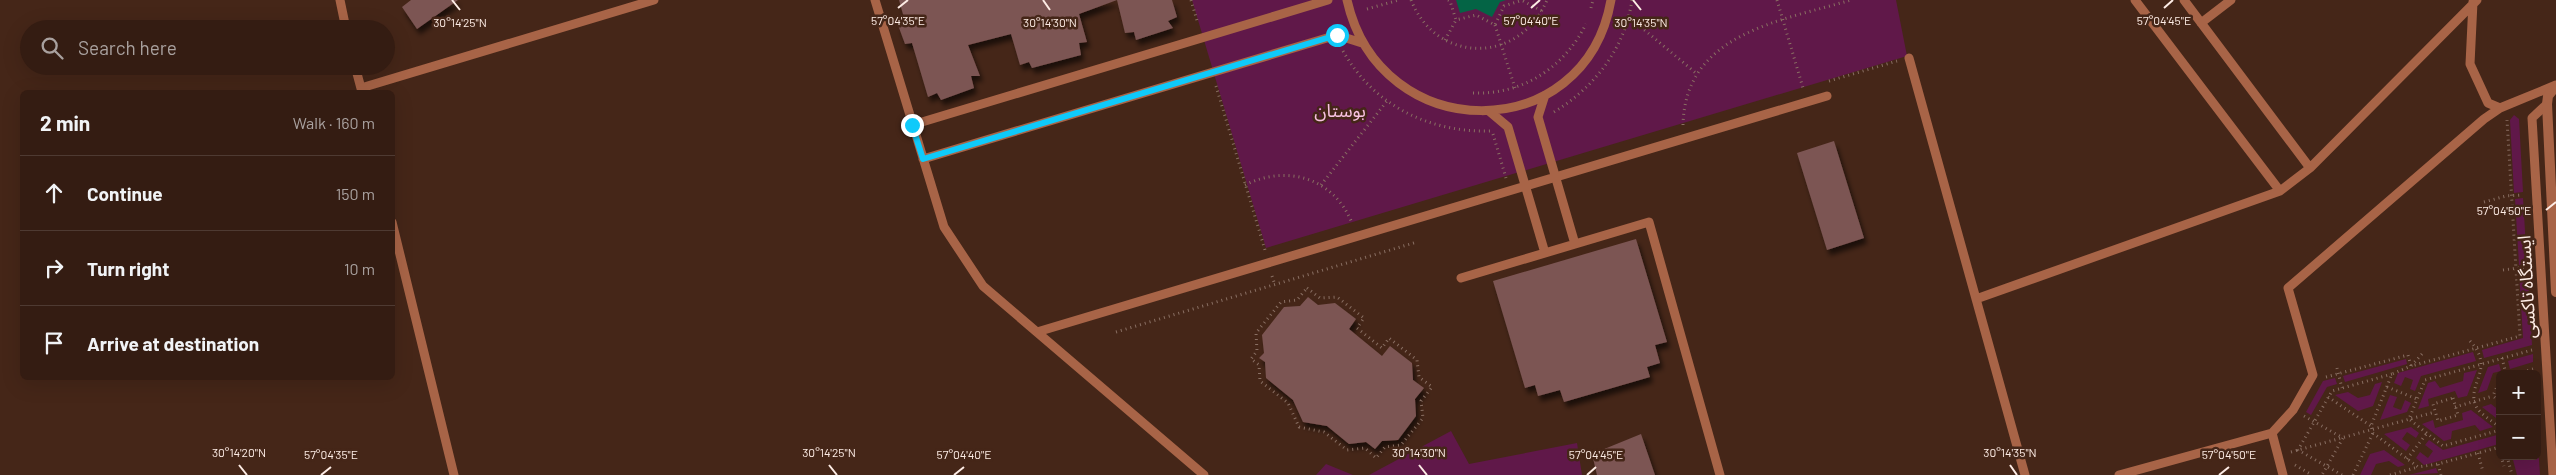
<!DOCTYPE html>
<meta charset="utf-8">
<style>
body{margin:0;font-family:Barlow,"Noto Sans Arabic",sans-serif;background:#3f2920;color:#f1f3f6}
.controls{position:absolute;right:15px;bottom:15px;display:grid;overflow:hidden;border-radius:8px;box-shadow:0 5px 20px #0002}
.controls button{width:45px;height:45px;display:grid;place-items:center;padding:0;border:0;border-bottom:1px solid #4e3a32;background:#341c12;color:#f1f3f6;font:25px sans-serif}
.stop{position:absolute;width:15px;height:15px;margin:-11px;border:4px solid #0fcafa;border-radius:50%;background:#fff}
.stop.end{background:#0fcafa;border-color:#fff;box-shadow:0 1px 5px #0008}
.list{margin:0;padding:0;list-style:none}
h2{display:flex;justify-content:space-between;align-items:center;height:65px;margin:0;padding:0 20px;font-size:21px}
h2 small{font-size:16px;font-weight:400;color:#a9a19f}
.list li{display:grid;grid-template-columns:32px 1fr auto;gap:15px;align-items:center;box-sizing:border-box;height:75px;padding:0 20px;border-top:1px solid #4e3a32}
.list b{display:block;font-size:19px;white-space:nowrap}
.list em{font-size:16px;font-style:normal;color:#a9a19f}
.icon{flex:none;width:28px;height:28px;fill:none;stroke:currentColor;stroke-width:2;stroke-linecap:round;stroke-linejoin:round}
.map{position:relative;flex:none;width:2556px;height:475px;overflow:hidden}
.search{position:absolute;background:#341c12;box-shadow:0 5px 20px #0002;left:20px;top:20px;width:375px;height:55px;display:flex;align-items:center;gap:12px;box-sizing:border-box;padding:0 18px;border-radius:28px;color:#a9a19f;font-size:19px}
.panel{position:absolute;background:#341c12;box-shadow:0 5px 20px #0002;left:20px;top:90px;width:375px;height:290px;border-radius:8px}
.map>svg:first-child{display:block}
.green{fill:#601849}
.water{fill:#046445}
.building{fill:#7c5553;filter:url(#shadow)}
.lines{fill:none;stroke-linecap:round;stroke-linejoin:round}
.path{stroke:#896f63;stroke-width:3;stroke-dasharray:1 4;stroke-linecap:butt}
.service{stroke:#a86447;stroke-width:9}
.tertiary{stroke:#a86447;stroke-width:10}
.route{stroke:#0fcafa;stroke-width:6}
.ticks{fill:none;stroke:#fdece5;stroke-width:2}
.labels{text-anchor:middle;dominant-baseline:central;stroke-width:5;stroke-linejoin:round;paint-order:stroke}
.park-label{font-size:18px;fill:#f8c1e1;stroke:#452618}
.street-label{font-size:18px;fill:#fdece5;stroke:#452618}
.ticks-label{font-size:12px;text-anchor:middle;fill:#fdece5;stroke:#452618;stroke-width:5;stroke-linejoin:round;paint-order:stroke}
</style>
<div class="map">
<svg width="2556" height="475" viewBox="0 0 2556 475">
<defs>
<filter id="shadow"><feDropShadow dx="3" dy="5.5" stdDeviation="2.5" flood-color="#0009"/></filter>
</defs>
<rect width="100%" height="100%" fill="#452618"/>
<!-- green -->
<path class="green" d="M1192,0H1896L1907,56L1266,248Z
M2514,115L2519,119L2523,192L2514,193L2510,120Z
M2523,198L2527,264L2519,265L2515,199Z
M2519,270H2528L2532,345L2484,358L2482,350L2523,338Z
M2473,352L2476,361L2421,376L2415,391L2410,389L2413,380L2405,377L2401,386L2394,383L2398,373Z
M2533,354V362L2510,369L2508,361Z
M2406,359L2407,364L2345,382L2343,376Z
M2499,364L2501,371L2493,373L2487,390L2478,393L2488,367Z
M2477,370L2467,396L2458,398L2455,391L2428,399L2429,406L2418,409L2428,383L2435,381L2440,388L2463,381L2464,373Z
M2335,378L2337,384L2327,387L2311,415L2306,412L2323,381Z
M2382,382L2373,406L2358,411L2335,395L2348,392L2358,398L2370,395L2375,384Z
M2390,395L2397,397L2393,407L2401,410L2405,400L2411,403L2407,412L2380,420Z
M2491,404L2500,411V421L2482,407Z
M2471,410L2493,427L2480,431L2475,425L2452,431L2451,439L2444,441L2422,424L2433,420L2435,428L2463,420L2462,413Z
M2411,427L2419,433L2416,438L2407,432L2402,439L2410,445L2406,451L2384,434Z
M2537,430L2540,475H2517L2512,456H2537Z
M1451,431L1469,464L1577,443L1582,475H1369Z
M2497,435L2499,444L2424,465L2416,458L2420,452L2428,458L2433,451L2425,445L2429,440L2443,450Z
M2384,450L2405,465L2398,467L2389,461L2376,464L2371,475H2360L2370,454Z
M1326,464L1353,475H1316Z
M2436,468L2438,473L2409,475Z"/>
<!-- water -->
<path class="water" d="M1456,0H1506L1500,2L1492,17L1476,9L1460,13Z"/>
<!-- building -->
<path class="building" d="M411,0H458L417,29L402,7Z
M899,0H1117L1079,14L1087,42L1079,43L1081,55L1032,68L1029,62L1020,65L1011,34L968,45L980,76H971L974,88L941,100L937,93L928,97L912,43L905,44L898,25H906Z
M1117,0H1172L1177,17L1168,21L1173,28L1136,40L1134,32L1125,33Z
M1834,141L1864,238L1827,250L1797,153Z
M1636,239L1667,342L1655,345L1660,363L1647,367L1650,377L1564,402L1560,390L1538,396L1535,385L1525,388L1493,281Z
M1308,297L1318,305L1335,303L1356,319L1349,329L1382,356L1390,346L1412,363L1413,380L1424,388L1415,399L1416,416L1398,440L1382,441L1375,449L1366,442L1349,444L1327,426L1303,422L1293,400L1266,378L1265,362L1259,358L1264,353L1262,335L1284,307L1300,306Z
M1641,434L1655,475H1597L1592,454Z"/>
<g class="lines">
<!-- path -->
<path class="path" d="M1191,0L1198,24
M1411,0C1437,65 1520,64 1547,0
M1448,0L1450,1L1456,20L1476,15L1495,25L1504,6L1523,0
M1777,0L1803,88
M1523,1L1542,11
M1591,8L1593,0
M1367,9L1399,0
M1629,17L1697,74
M1495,25L1515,88
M1445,40L1456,20
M1343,51C1374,106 1430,133 1492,131
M1829,81L1897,61
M1216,86L1265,250
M1473,93C1522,95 1564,68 1586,24
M1554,112C1595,87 1625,48 1632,0
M1683,125C1685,33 1781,21 1851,0
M1493,134L1506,178
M1245,185C1287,164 1334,178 1352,223
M1321,185L1387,101
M2484,202L2506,196L2522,195
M2503,270L2527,267
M1272,276L1275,285
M1307,288L1320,298L1337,297L1364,318L1357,328L1382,348L1389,338L1417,360L1419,377L1432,387L1421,401L1423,418L1401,445L1385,447L1376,458L1365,448L1347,450L1324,432L1299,427L1288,403L1260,381L1259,365L1251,359L1257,351L1256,333L1281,302L1297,300Z
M1116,332L1417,242
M2470,341C2497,370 2464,385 2477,408C2481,414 2492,421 2498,426L2500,430
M2422,354L2411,366L2392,374L2371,426L2373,433L2418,467L2438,464
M2502,358L2506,374
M2337,368L2342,388
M2518,374L2533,369
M2326,377L2408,355L2411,366L2520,336L2507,120
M2500,379L2493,396L2500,402
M2387,387L2417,399
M2328,397L2371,426
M2453,398L2458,415L2438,421L2433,404Z
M2455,407L2493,396
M2304,416L2343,438L2322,475
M2500,430L2443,446L2409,419L2425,380L2532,350
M2291,452L2435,412
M2478,453L2483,472
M2501,456L2504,466
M2507,456L2512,475
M2407,459L2427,433
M2295,465L2312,475
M2342,475L2298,450L2332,391L2392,374
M2353,475L2373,433
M2390,475L2418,467
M2441,475L2438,464L2500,447"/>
<!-- service -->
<path class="service" d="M340,0L346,29
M875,0L944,227L983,286L1204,475
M1347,0C1380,147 1585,148 1611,0
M2135,0L2280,191
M2184,0L2310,168
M2473,2L2470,64L2488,103L2500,108
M2201,23L2231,0
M1909,58L2025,475
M355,66L362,92
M361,88L654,0
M1545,95L1538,117L1575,244
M2547,104L2532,118L2553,475
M1489,111L1508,127L1545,253
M912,125L1328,0
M923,159L1337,35L1362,43
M392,222L454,475
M1461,278L1649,222L1720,475
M1976,299L2280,191L2310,168L2477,0
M1037,332L1827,96
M2119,475L2272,433
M2283,475L2272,433L2293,410L2313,375L2288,288L2484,119L2500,108L2556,85"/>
<!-- tertiary -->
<path class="tertiary" d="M2556,86L2548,96L2547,104L2556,292"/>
</g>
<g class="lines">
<!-- route -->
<path class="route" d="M912,125L923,159L1337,35"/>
</g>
<!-- ticks -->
<path class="ticks" d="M452,0L460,10M1043,0L1050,10M1633,0L1641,10M898,8L908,0M1531,8L1540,0M2164,8L2173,0M2546,210L2556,202M239,465L247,475M829,465L837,475M1419,465L1427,475M2010,465L2017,475M321,475L331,467M954,475L964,467M1587,475L1596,467M2219,475L2229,467"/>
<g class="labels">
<!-- park labels -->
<g class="park-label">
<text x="1340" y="110">بوستان</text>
</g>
<!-- street labels -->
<g class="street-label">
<text transform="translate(2526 287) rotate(-93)">ایستگاه تاکسی</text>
</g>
</g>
<g class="ticks-label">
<text x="2164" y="25">57°04'45"E</text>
<text x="898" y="25">57°04'35"E</text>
<text x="1531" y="25">57°04'40"E</text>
<text x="460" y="27">30°14'25"N</text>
<text x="1050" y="27">30°14'30"N</text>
<text x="1641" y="27">30°14'35"N</text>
<text x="2504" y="215">57°04'50"E</text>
<text x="239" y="457">30°14'20"N</text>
<text x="829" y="457">30°14'25"N</text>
<text x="1419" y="457">30°14'30"N</text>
<text x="2010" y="457">30°14'35"N</text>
<text x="331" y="459">57°04'35"E</text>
<text x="964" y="459">57°04'40"E</text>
<text x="1596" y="459">57°04'45"E</text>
<text x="2229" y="459">57°04'50"E</text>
</g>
</svg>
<div class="controls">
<button>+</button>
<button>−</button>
</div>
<div class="stop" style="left:1337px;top:35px"></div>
<div class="stop end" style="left:912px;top:125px"></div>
<div class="search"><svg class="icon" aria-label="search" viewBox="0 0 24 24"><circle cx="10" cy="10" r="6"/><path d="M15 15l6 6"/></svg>Search here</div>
<section class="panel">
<h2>2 min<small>Walk · 160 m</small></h2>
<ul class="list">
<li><svg class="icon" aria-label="ahead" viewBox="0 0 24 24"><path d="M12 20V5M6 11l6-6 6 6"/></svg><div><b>Continue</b></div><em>150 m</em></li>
<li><svg class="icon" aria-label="right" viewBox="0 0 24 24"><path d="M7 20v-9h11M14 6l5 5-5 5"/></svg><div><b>Turn right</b></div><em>10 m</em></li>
<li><svg class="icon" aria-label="arrive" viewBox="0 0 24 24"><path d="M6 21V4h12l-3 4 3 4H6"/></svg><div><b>Arrive at destination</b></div></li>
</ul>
</section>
</div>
